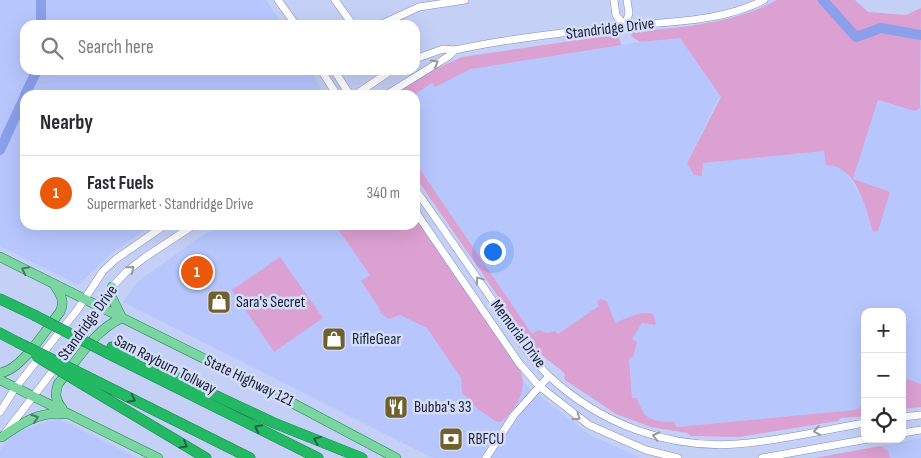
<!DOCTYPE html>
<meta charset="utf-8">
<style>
body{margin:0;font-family:"Sofia Sans Condensed",sans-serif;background:#f2f2f3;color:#2b2b33}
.controls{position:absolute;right:15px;bottom:15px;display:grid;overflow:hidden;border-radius:10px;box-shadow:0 5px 20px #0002}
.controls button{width:45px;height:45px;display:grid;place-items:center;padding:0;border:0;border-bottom:1px solid #e1e1e2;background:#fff;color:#2b2b33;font:25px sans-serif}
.you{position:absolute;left:492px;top:251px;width:18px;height:18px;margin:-12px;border:4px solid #fff;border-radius:50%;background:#1a73e8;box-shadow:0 0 0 8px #1a73e833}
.badge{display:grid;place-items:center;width:32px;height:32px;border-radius:50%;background:#ea580c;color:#fff;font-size:16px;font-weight:700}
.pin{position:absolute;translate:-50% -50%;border:2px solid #fff;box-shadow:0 1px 5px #0006}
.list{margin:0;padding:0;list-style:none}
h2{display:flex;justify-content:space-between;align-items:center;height:65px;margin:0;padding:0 20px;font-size:21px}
h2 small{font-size:16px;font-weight:400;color:#7c7c81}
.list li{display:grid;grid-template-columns:32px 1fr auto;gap:15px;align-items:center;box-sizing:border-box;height:75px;padding:0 20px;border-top:1px solid #e1e1e2}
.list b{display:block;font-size:19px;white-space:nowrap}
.list p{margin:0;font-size:16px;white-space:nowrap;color:#7c7c81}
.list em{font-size:16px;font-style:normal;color:#7c7c81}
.icon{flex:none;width:28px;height:28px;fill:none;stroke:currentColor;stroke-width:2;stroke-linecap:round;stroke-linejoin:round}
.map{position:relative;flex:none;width:921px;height:458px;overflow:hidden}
.search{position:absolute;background:#fff;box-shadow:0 5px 20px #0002;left:20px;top:20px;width:400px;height:55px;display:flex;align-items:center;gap:12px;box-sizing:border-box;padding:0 18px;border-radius:15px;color:#7c7c81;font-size:19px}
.panel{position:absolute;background:#fff;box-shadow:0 5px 20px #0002;left:20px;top:90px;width:400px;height:140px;border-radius:15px}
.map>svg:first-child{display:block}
.built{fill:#b7c7fd}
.green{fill:#dba1d2}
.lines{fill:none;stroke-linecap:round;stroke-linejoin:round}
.river{stroke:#8b9feb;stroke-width:10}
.minor-casing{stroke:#8390bd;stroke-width:8}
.major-casing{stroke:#1f8250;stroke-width:10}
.highway-casing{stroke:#1f8250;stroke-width:11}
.minor{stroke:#fff;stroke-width:7}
.major{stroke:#7bd5a1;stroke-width:9}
.highway{stroke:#23b963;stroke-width:10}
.highway-bridge-casing{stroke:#1f8250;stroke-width:11;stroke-linecap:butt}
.highway-bridge{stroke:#23b963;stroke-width:10}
.oneway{stroke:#9799a1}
.oneway2{stroke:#4a7968}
.oneway3{stroke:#1d6346}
.labels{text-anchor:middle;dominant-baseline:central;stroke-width:5;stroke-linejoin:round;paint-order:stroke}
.street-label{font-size:16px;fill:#181d2e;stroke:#d4ddfa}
.poi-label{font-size:16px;fill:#181d2e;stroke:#d4ddfa;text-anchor:start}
</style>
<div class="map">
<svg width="921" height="458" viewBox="0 0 921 458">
<rect width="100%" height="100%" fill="#c4d0f6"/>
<!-- built -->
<path class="built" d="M0,0H266L283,25H25V70H311L324,95H25V225H152L110,254L78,285L0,246Z
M670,38H680L721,97L717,100L687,163L694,175L703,174L702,163L824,151L846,172L853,183L865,204L873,232L878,231L853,180L878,100L915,111L921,105V384L902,377V312H865V405L862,407L855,410L676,427L675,422H658L651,419L641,411L637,398H632L629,357L633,356L632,339L642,323L654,325L649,312L615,323L609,313L600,306L558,335L539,331L532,334L415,162L414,95L432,83L435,86L471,69L538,56Z
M415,224L528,387L590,435L641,458H433L123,302L138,281L218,225Z
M58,418L137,458H0V450L17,431Z
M921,438V458H815L881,446Z"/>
<!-- green -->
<path class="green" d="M777,0H855L868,12L906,15L921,8L920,108L915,111L878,100L853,179L890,192L878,231L873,232C866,208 856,164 826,165L824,151L703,163L702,176L694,175L687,163L721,97L680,38L640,42L631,36L633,32C681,27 733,24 777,0Z
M618,34L621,45L471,69L435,87L432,83L414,95H394L424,74L462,57Z
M415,162L532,334L538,330L547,333L555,331L558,334L599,306L597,301L601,299L607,302L615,323C625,319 642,310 653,314L656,322L655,325L642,323L632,339L637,342L633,357L629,358L632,398H637C644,420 653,422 675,422L676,427L855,410L865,405V416L841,418L838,421L739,437L691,436L687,433L651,427L616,414L568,382L564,379L565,374C557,366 547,360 539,352C533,346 531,338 524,334L415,176Z
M415,217L520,369C528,390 517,408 501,422H497L479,410L462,393L461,378L427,328L400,315L389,319L381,314L378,306L361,281L370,275L335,225H415Z
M280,257L323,318L274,352L232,290Z
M902,377L921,384V407L902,409Z
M881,446L888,451L890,458H815Z"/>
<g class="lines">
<!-- river -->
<path class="river" d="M41,0V25
M823,0L856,37L881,28L921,35
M25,95L37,70
M0,150L25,96"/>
<!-- minor casing -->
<g class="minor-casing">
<path id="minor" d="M278,0L296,25
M335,0L353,25
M614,0L616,15L625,26
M380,25L419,7L465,0
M625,26L629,13L627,0
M415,59L443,49L455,50C511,38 569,32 626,26C672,21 721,22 764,0
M321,70L337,95
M334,70L350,95
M355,95L392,70
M386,95L449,56L455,50
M415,189C442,227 469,266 495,304C512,329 528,356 550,377C601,424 668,449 737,444C780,441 823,430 865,423
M415,211L519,363L539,386L589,425L646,450L678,458
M0,412L16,387L78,309L103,271L116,259L165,225
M902,417L921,415
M5,433L93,319L112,287L126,272L144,258L194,225
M902,433L921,430
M486,458L514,415L549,376
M762,458L868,439"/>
</g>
<!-- major casing -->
<g class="major-casing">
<path id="major" d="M0,257L283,398L396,458
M112,287V298L122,318
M0,373C22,370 46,329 60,312C65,301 61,295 55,286
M0,380L158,458
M62,408C55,400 55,394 58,384C76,362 95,329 122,318
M2,437C21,423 40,411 65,414"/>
</g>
<!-- highway casing -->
<g class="highway-casing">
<path id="highway" d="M0,299L34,315
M0,333L17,342
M112,347L274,423L362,458
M107,353L318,458
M88,377L250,458
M82,384L206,458"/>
</g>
<!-- minor -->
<use href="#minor" class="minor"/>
<!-- major -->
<use href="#major" class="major"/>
<!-- highway -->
<use href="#highway" class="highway"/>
<!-- highway-bridge casing -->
<g class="highway-bridge-casing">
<path id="highway-bridge" d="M34,315L107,353
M17,342L88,377
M36,356L82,384"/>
</g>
<!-- highway-bridge -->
<use href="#highway-bridge" class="highway-bridge"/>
</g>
<!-- one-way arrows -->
<defs><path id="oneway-chevron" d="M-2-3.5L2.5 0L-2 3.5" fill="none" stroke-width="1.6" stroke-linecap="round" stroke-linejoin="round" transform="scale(1.25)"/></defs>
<g class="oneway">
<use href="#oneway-chevron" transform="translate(435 63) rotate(-30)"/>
<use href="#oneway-chevron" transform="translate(131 269) rotate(-39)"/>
<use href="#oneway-chevron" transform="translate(479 280) rotate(-124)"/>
<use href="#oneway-chevron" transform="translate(577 417) rotate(35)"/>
<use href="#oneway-chevron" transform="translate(817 431) rotate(170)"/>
<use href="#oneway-chevron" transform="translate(656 436) rotate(-166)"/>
</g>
<g class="oneway2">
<use href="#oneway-chevron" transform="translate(25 270) rotate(-153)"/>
<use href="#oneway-chevron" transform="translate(35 418) rotate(-20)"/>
</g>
<g class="oneway3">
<use href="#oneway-chevron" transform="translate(132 399) rotate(27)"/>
<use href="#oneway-chevron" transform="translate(258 428) rotate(-153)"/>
<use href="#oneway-chevron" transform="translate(317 440) rotate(-158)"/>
<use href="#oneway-chevron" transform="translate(184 445) rotate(31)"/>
</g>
<!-- icons -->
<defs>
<g id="shop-square" transform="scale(1.25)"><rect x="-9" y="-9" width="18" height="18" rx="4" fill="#70602d" stroke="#d4ddfa"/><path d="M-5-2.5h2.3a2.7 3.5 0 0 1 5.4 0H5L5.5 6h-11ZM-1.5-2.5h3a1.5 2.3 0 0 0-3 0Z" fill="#fff"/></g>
<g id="restaurant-square" transform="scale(1.25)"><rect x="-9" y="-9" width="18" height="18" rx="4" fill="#70602d" stroke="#d4ddfa"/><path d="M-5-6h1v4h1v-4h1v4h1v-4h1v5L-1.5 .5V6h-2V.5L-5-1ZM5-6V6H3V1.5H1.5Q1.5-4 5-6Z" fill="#fff"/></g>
<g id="bank-square" transform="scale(1.25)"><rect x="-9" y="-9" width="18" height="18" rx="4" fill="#70602d" stroke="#d4ddfa"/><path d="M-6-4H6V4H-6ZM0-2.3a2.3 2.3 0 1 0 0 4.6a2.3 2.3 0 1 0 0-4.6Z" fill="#fff"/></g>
</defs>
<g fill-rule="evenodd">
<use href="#shop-square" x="219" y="302"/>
<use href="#shop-square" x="334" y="339"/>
<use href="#restaurant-square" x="396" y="407"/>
<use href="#bank-square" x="451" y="439"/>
</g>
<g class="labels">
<!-- street labels -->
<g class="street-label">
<text transform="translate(610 29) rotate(-7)">Standridge Drive</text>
<text transform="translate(88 323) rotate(-54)">Standridge Drive</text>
<text transform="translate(518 334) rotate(53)">Memorial Drive</text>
<text transform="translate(165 365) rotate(27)">Sam Rayburn Tollway</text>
<text transform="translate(249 381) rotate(26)">State Highway 121</text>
</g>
<!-- poi labels -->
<g class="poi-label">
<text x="236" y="302">Sara's Secret</text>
<text x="352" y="339">RifleGear</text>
<text x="414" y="407">Bubba's 33</text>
<text x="468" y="439">RBFCU</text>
</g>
</g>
</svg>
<div class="controls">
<button>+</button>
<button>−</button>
<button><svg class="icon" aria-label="locate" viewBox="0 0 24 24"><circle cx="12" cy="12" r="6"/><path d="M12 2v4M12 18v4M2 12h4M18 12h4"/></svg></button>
</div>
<div class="you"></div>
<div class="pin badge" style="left:197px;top:272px">1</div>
<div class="search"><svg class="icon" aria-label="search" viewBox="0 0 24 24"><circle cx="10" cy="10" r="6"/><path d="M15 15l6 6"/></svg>Search here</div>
<section class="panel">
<h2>Nearby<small></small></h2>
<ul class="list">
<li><span class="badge">1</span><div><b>Fast Fuels</b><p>Supermarket · Standridge Drive</p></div><em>340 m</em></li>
</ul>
</section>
</div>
